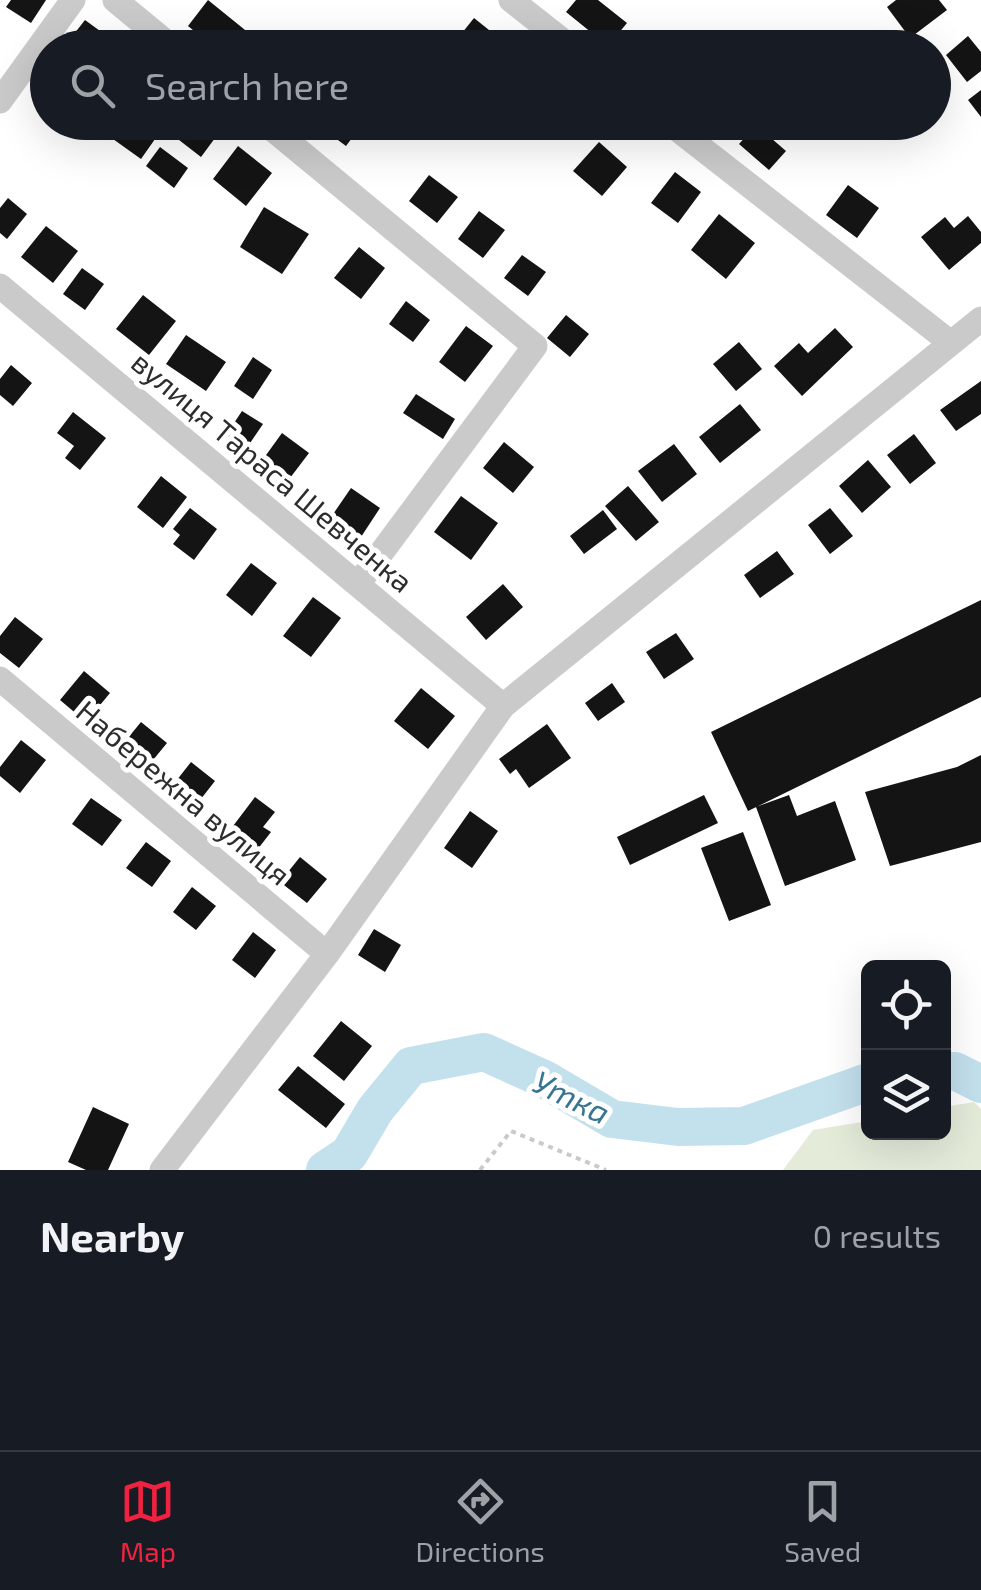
<!DOCTYPE html>
<meta charset="utf-8">
<style>
body{margin:0;font-family:"Exo 2",sans-serif;background:#20242c;color:#f1f3f6}
.controls{position:absolute;right:30px;bottom:30px;display:grid;overflow:hidden;border-radius:15px;box-shadow:0 10px 40px #0002}
.controls button{width:90px;height:90px;display:grid;place-items:center;padding:0;border:0;border-bottom:2px solid #363941;background:#171b24;color:#f1f3f6;font:50px sans-serif}
.list{margin:0;padding:0;list-style:none}
h2{display:flex;justify-content:space-between;align-items:center;height:130px;margin:0;padding:0 40px;font-size:42px}
h2 small{font-size:32px;font-weight:400;color:#9ea1a6}
.icon{flex:none;width:55px;height:55px;fill:none;stroke:currentColor;stroke-width:2;stroke-linecap:round;stroke-linejoin:round}
.map{position:relative;flex:none;width:981px;height:1170px;overflow:hidden}
.search{position:absolute;background:#171b24;box-shadow:0 10px 40px #0002;left:30px;right:30px;top:30px;height:110px;display:flex;align-items:center;gap:25px;box-sizing:border-box;padding:0 35px;border-radius:55px;color:#9ea1a6;font-size:38px}
.sheet{height:280px;background:#171b24}
nav{display:flex;justify-content:space-around;align-items:center;box-sizing:border-box;height:140px;border-top:2px solid #363941;background:#171b24;font-size:28px;color:#9ea1a6}
nav a{display:grid;justify-items:center;gap:5px}
nav .on{color:#ef2341}
.map>svg:first-child{display:block}
.green{fill:#e4ebd9}
.lines{fill:none;stroke-linecap:round;stroke-linejoin:round}
.river{stroke:#c3e0ed;stroke-width:38}
.building{fill:#141414}
.path{stroke:#cacaca;stroke-width:4;stroke-dasharray:5 5;stroke-linecap:butt}
.minor{stroke:#cacaca;stroke-width:25}
.labels{text-anchor:middle;dominant-baseline:central;stroke-width:10;stroke-linejoin:round;paint-order:stroke}
.street-label{font-size:30px;fill:#2d2d2d;stroke:#fff}
.water-label{font-size:32px;font-style:italic;fill:#377592;stroke:#fff}
</style>
<div class="map">
<svg width="981" height="1170" viewBox="0 0 981 1170">
<rect width="100%" height="100%" fill="#fff"/>
<!-- green -->
<path class="green" d="M974,1102L981,1109V1170H783L813,1130L868,1121V1132H944V1107Z"/>
<g class="lines">
<!-- river -->
<path class="river" d="M944,1072L955,1071L981,1084
M325,1170L349,1154L375,1110L411,1066L484,1052L544,1079L612,1119L678,1127L744,1126L868,1082"/>
</g>
<!-- building -->
<path class="building" d="M11,0H46L31,23L6,7Z
M208,0L250,34L239,48H215L188,26Z
M576,0H598L627,23L608,46L566,12Z
M896,0H939L947,10L910,38L887,7Z
M474,18L499,38L490,48H450Z
M85,20L111,39L104,48H63Z
M968,36L981,52V71L967,82L946,55Z
M981,90V117L968,100Z
M114,122H135L143,128L147,122H167L141,159L106,134Z
M178,122H204L218,134L201,157L170,133Z
M328,122H364L346,146L323,129Z
M756,125L786,151L769,170L739,144Z
M599,142L627,167L602,196L573,171Z
M238,146L272,173L246,206L213,179Z
M160,147L188,168L174,188L146,166Z
M675,172L701,192L678,223L651,203Z
M429,175L458,197L437,223L409,201Z
M848,185L879,208L857,238L826,215Z
M8,198L27,214L7,239L0,233V208Z
M264,207L309,234L282,274L240,247Z
M479,211L505,230L483,258L458,239Z
M719,214L755,243L726,279L691,250Z
M968,216L981,232V243L949,270L921,237L945,217L954,228Z
M46,226L78,251L53,283L21,257Z
M359,247L385,268L361,299L334,278Z
M522,255L546,272L528,296L504,278Z
M82,268L104,284L85,310L63,294Z
M143,295L176,321L149,355L116,329Z
M406,301L430,320L413,342L389,324Z
M566,315L589,334L570,357L547,338Z
M466,326L493,346L465,382L439,362Z
M835,328L853,347L802,396L774,366L799,343L808,353Z
M186,335L226,362L206,391L166,364Z
M739,342L762,369L736,391L713,364Z
M253,357L272,370L253,399L234,386Z
M11,365L32,383L13,406L0,395V379Z
M981,381V414L956,431L940,410Z
M416,394L455,419L443,439L403,413Z
M740,404L761,430L720,463L699,437Z
M242,411L263,424L242,455L222,441Z
M73,412L106,438L80,470L65,458L74,446L57,433Z
M282,433L309,453L287,482L261,462Z
M914,434L936,463L910,484L887,455Z
M504,442L534,467L513,493L483,468Z
M674,444L697,474L662,502L638,471Z
M868,460L891,487L862,513L839,486Z
M161,476L187,497L163,528L137,507Z
M628,486L659,522L636,541L605,506Z
M351,488L380,508L359,540L329,520Z
M461,496L498,523L471,560L434,532Z
M190,508L217,529L194,560L173,544L180,535L173,529Z
M830,508L853,536L830,554L808,525Z
M603,510L617,529L584,554L570,536Z
M777,551L794,574L760,598L744,575Z
M251,563L277,583L252,616L226,595Z
M503,584L523,607L486,640L466,617Z
M313,597L341,618L311,657L283,636Z
M981,600V697L748,811L711,732Z
M15,617L43,639L19,668L0,653V636Z
M676,633L694,659L664,679L646,652Z
M84,671L110,693L86,722L60,700Z
M612,683L625,702L598,721L585,703Z
M421,688L455,716L428,749L394,721Z
M141,722L167,743L144,771L118,750Z
M547,724L571,758L529,788L516,769L510,774L499,759Z
M21,740L46,760L20,793L0,776V767Z
M981,755V842L890,866L865,792L957,767Z
M191,762L215,781L193,809L169,790Z
M704,795L718,823L630,865L617,837Z
M789,795L797,816L835,801L856,860L785,886L756,807Z
M255,797L275,812L263,827L271,832L251,858L224,838Z
M91,798L122,820L102,846L72,824Z
M470,811L498,831L472,868L444,848Z
M743,832L771,905L729,921L701,848Z
M146,842L171,861L152,887L126,868Z
M300,857L327,879L307,903L280,882Z
M192,887L216,906L196,930L173,912Z
M374,929L401,945L385,972L358,955Z
M253,932L276,950L255,978L232,960Z
M341,1021L372,1046L344,1081L313,1056Z
M298,1066L345,1104L326,1128L278,1090Z
M93,1107L129,1124L108,1170H86L68,1162Z"/>
<g class="lines">
<!-- path -->
<path class="path" d="M480,1170L511,1131L606,1170"/>
<!-- minor -->
<path class="minor" d="M115,0L173,48
M511,0L572,48
M0,101L73,0
M264,122L535,346L358,584
M668,122L951,343
M0,286L503,706
M0,679L327,954
M162,1170L327,954L503,706L981,319"/>
</g>
<g class="labels">
<!-- street labels -->
<g class="street-label">
<text transform="translate(273 471) rotate(40)">вулиця Тараса Шевченка</text>
<text transform="translate(184 792) rotate(40)">Набережна вулиця</text>
</g>
<!-- water labels -->
<g class="water-label">
<text transform="translate(572 1096) rotate(26)">Утка</text>
</g>
</g>
</svg>
<div class="controls">
<button><svg class="icon" aria-label="locate" viewBox="0 0 24 24"><circle cx="12" cy="12" r="6"/><path d="M12 2v4M12 18v4M2 12h4M18 12h4"/></svg></button>
<button><svg class="icon" aria-label="layers" viewBox="0 0 24 24"><path d="M12 4l9 5-9 5-9-5zM3 14l9 5 9-5"/></svg></button>
</div>
<div class="search"><svg class="icon" aria-label="search" viewBox="0 0 24 24"><circle cx="10" cy="10" r="6"/><path d="M15 15l6 6"/></svg>Search here</div>
</div>
<section class="sheet">
<h2>Nearby<small>0 results</small></h2>
<ul class="list">
</ul>
</section>
<nav>
<a class="on"><svg class="icon" aria-label="map" viewBox="0 0 24 24"><path d="M3 6l6-2 6 2 6-2v14l-6 2-6-2-6 2zM9 4v14M15 6v14"/></svg>Map</a>
<a><svg class="icon" aria-label="directions" viewBox="0 0 24 24"><path d="M12 3l9 9-9 9-9-9zM9 14v-3h6M13 9l2 2-2 2"/></svg>Directions</a>
<a><svg class="icon" aria-label="saved" viewBox="0 0 24 24"><path d="M7 4h10v16l-5-4-5 4z"/></svg>Saved</a>
</nav>
